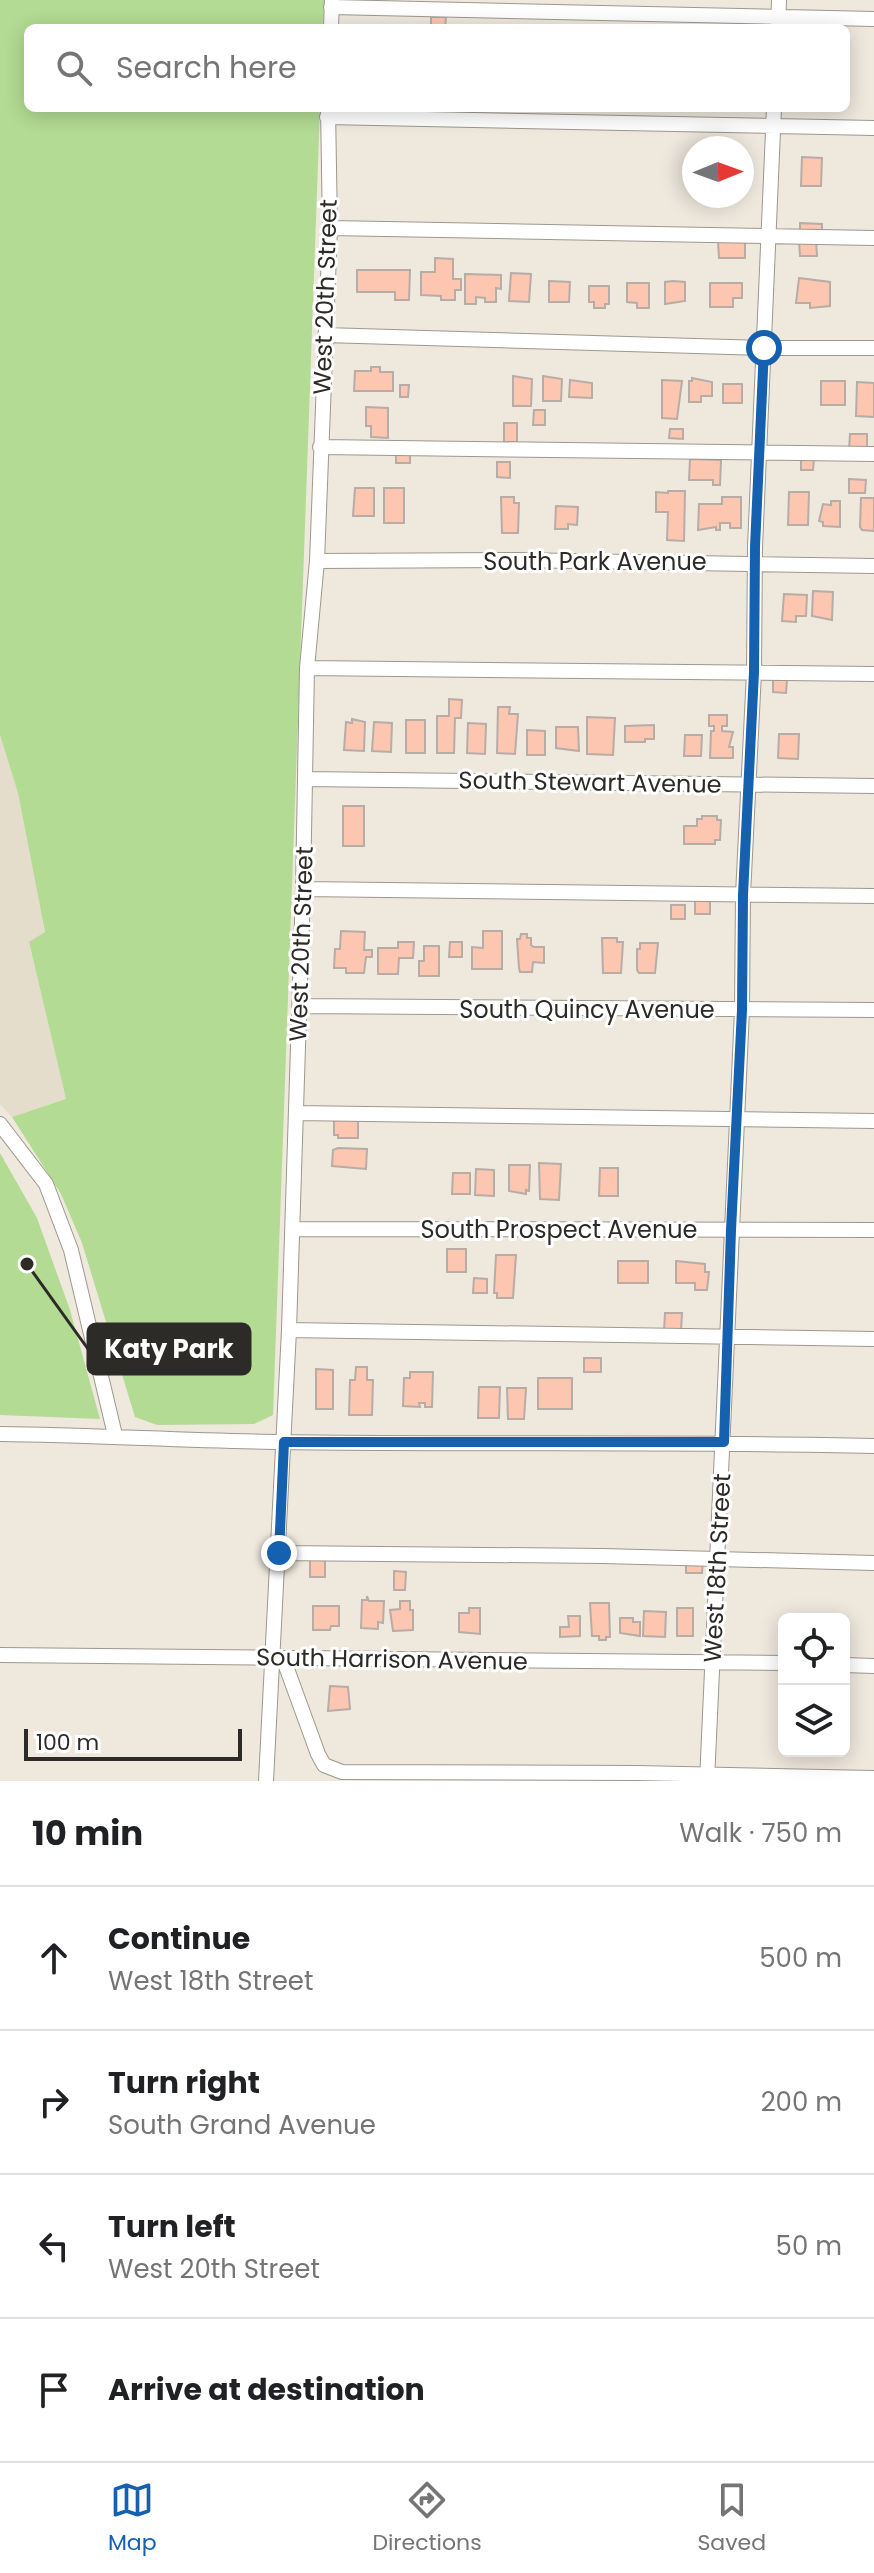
<!DOCTYPE html>
<meta charset="utf-8">
<style>
body{margin:0;font-family:Poppins,sans-serif;background:#f6f6f6;color:#202124}
.controls{position:absolute;right:24px;bottom:24px;display:grid;overflow:hidden;border-radius:12px;box-shadow:0 4px 20px #0003}
.controls button{width:72px;height:72px;display:grid;place-items:center;padding:0;border:0;border-bottom:2px solid #e0e0e0;background:#fff;color:#202124;font:40px sans-serif}
.compass{position:absolute;left:682px;top:136px;width:72px;height:72px;border-radius:50%;background:#fff;box-shadow:0 4px 20px #0003;rotate:89deg}
.scale{position:absolute;left:24px;bottom:20px;width:218px;box-sizing:border-box;padding-left:8px;border:4px solid #2d2b27;border-top:0;font-size:22px;line-height:28px;white-space:nowrap;color:#2d2b27;-webkit-text-stroke:6px #fff;paint-order:stroke}
.stop{position:absolute;width:24px;height:24px;margin:-18px;border:6px solid #1561b0;border-radius:50%;background:#fff}
.stop.end{background:#1561b0;border-color:#fff;box-shadow:0 2px 8px #0008}
.list{margin:0;padding:0;list-style:none}
h2{display:flex;justify-content:space-between;align-items:center;height:104px;margin:0;padding:0 32px;font-size:34px}
h2 small{font-size:26px;font-weight:400;color:#757577}
.list li{display:grid;grid-template-columns:52px 1fr auto;gap:24px;align-items:center;box-sizing:border-box;height:144px;padding:0 32px;border-top:2px solid #e0e0e0}
.list b{display:block;font-size:30px;white-space:nowrap}
.list p{margin:0;font-size:26px;white-space:nowrap;color:#757577}
.list em{font-size:26px;font-style:normal;color:#757577}
.icon{flex:none;width:44px;height:44px;fill:none;stroke:currentColor;stroke-width:2;stroke-linecap:round;stroke-linejoin:round}
.map{position:relative;flex:none;width:874px;height:1781px;overflow:hidden}
.search{position:absolute;background:#fff;box-shadow:0 4px 20px #0003;left:24px;right:24px;top:24px;height:88px;display:flex;align-items:center;gap:20px;box-sizing:border-box;padding:0 28px;border-radius:12px;color:#757577;font-size:30px}
.sheet{height:680px;background:#fff}
nav{display:flex;justify-content:space-around;align-items:center;box-sizing:border-box;height:112px;border-top:2px solid #e0e0e0;background:#fff;font-size:22px;color:#757577}
nav a{display:grid;justify-items:center;gap:4px}
nav .on{color:#1561b0}
.map>svg:first-child{display:block}
.built{fill:#e5ddcc}
.green{fill:#b3db93}
.building{fill:#fcc6b0;stroke:#b8aca7;stroke-width:2}
.lines{fill:none;stroke-linecap:round;stroke-linejoin:round}
.minor-casing{stroke:#9d988e;stroke-width:16}
.minor{stroke:#fff;stroke-width:14}
.route{stroke:#1561b0;stroke-width:10}
.labels{text-anchor:middle;dominant-baseline:central;stroke-width:6;stroke-linejoin:round;paint-order:stroke}
.street-label{font-size:24px;fill:#2d2b27;stroke:#fff}
.leader{fill:none;stroke:#2d2b27;stroke-width:3}
.callout-dot{fill:#2d2b27;stroke:#fff;stroke-width:3}
.callout{fill:#2d2b27;stroke:#2d2b27;stroke-width:3}
.callout-label{font-size:26px;text-anchor:middle;font-weight:bold;fill:#fff}
</style>
<div class="map">
<svg width="874" height="1781" viewBox="0 0 874 1781">
<rect width="100%" height="100%" fill="#eee8dd"/>
<!-- built -->
<path class="built" d="M0,735L18,793L45,933L29,943L66,1099L12,1117L0,1104Z"/>
<!-- green -->
<path class="green" d="M0,0H324L323,28H28V108H320L273,1415L254,1424L157,1425L135,1417L82,1243L61,1194L12,1117L66,1099L29,942L45,932L18,793L0,735Z
M0,1153L37,1218L70,1310L100,1419L0,1415Z"/>
<!-- building -->
<path class="building" d="M431,17H446L445,27H431Z
M802,157L822,158L821,186H801Z
M800,223L822,224V232L800,231Z
M816,240L817,256H800L799,241Z
M718,241H745V258H719Z
M435,258L453,259V279H461V290H455V300H441V296L421,295V272H435Z
M357,270H410L409,300H395V292H357Z
M511,273L531,274L529,302L509,301Z
M465,274L501,275V289L496,288V302H485V298L476,297V304H465Z
M799,278L830,282V306L810,308V303H796Z
M549,281L570,282L569,302H549Z
M673,281L685,282V301L665,304V282Z
M627,283H649V308H637V303L627,302Z
M710,283H742V298H733V307H710Z
M589,286H609V304H605V308H594V302H589Z
M371,367H380V372H393V391H354L355,371H371Z
M513,376L532,379L531,406H513Z
M543,376L562,379L561,401H543Z
M692,378L712,382V396H701V402H689V381H692Z
M570,380L592,383V398L569,397Z
M662,380L682,381L677,419L662,418Z
M821,381H845V405H821Z
M857,382L874,383V417L856,416Z
M723,384H742V403H723Z
M400,385H409L408,397H400Z
M366,407L388,408V438L371,437V426H366Z
M534,410H545V425H533Z
M504,423H517V442H504Z
M670,429H683V439L669,438Z
M850,434H867V451L849,450Z
M396,454H410V463H396Z
M690,459L721,460L720,485H713V480H689Z
M801,459H814L813,470H801Z
M497,462H510V478L497,477Z
M849,479L866,480L865,493H849Z
M355,488H374V516H353Z
M384,488H404V523H384Z
M668,491H685L684,541L667,540L668,512H656V492L668,493Z
M789,492H809L808,525H788Z
M501,497H514V503H519L518,533H502Z
M722,497H741V528H730V523H720V530H716V527L698,530L699,504H722Z
M861,498H874V531L862,530L860,527Z
M831,501H840V527L823,526V522L819,521L823,504L831,505Z
M556,506L578,507L577,525L568,524V529H555Z
M813,591L833,592L832,620L812,616Z
M784,594L807,595L806,616H796V622L782,621Z
M773,680H787L786,693L773,692Z
M449,699L462,700L461,718H455L454,753H437V716H449Z
M498,707H510L509,714H518L515,754L497,753Z
M709,715H727V726H722V731L733,732L729,747H733V758H710L711,731H714V726H709Z
M587,717L615,718L613,755L587,754Z
M352,719L365,722L364,751L344,750L346,722L352,723Z
M406,720H425V753H406Z
M374,722L392,723L391,752L372,751Z
M468,723L486,724L485,754L467,753Z
M654,725V739H645V742H625V726Z
M556,727H578L579,751L556,748Z
M527,730L545,731V755H527Z
M779,734H799L798,759L778,758Z
M685,735H702L701,756H684Z
M343,806H364V846H343Z
M702,816H717V820H721L720,840H715V844H684V826H697V819H702Z
M695,900H710V914H695Z
M671,905H685V919H671Z
M341,931L365,932L364,950H372V957H366L364,973H346V968H334L335,949H340Z
M483,931H502V969H472V947L483,948Z
M521,934H527V938H531V945L534,947H544V963L533,962L532,972H520L519,968L517,939H520Z
M602,938H617V942H623L621,973H603Z
M398,942H414L413,958H399L398,974H378V948H398Z
M450,942H462V957H449Z
M640,943H658L655,973H639L637,970V949H640Z
M424,946H439V976H419V961H424Z
M339,1119L358,1120V1138H338V1135H334V1121Z
M338,1148L367,1149L366,1169L332,1166L333,1150Z
M539,1163L561,1164L559,1200L540,1199Z
M509,1165H530L529,1191L526,1190V1194L509,1191Z
M600,1168H618V1196H599Z
M476,1169L494,1170V1196L475,1195Z
M453,1173H470V1194H452Z
M447,1249H466V1272H447Z
M496,1255H516L513,1298H497V1293H494Z
M618,1261H648V1283H618Z
M676,1261L705,1264V1272H709L707,1290H695V1283H676Z
M474,1278L487,1279V1293H473Z
M665,1313H682L681,1331H664Z
M584,1358H601V1372H584Z
M356,1367H367V1380H373L372,1415H349L350,1380H355Z
M316,1369L333,1370V1409H316Z
M410,1372H433L432,1407H425V1403H419L420,1407L403,1406L404,1378H410Z
M538,1378H572V1409H538Z
M479,1387H500L499,1418H478Z
M507,1388H526L524,1419H508Z
M310,1558H325V1577H310Z
M686,1559L703,1560L702,1573H686Z
M394,1571L406,1572L405,1590H394Z
M367,1596L369,1601H384L383,1623L378,1622V1629L361,1628L362,1600H367Z
M400,1601H410V1610H413V1630L393,1631L390,1610L400,1609Z
M590,1603H609L610,1637H606V1640H599V1636H592Z
M313,1606H339V1626H331L330,1630H313Z
M469,1608H480V1634L459,1632V1613H469Z
M677,1608H693V1636H677Z
M644,1611L666,1612L665,1637L643,1636Z
M568,1616H580V1636L560,1637V1627H569Z
M620,1618H633V1622H640V1636L620,1633Z
M330,1686L348,1687L350,1709L328,1711Z"/>
<g class="lines">
<!-- minor casing -->
<g class="minor-casing">
<path id="minor" d="M331,7L874,19
M331,28L332,0
M778,28L779,0
M327,117L874,128
M330,228L874,238
M325,335L764,348H874
M320,447L874,454
M317,561L515,560L874,566
M307,668L874,674
M305,779L874,786
M303,889L874,896
M300,1006L874,1010
M296,1113L874,1121
M0,1124L46,1184L71,1250L115,1435
M293,1229L874,1230
M289,1330L874,1339
M0,1434C95,1435 190,1441 285,1442C481,1445 678,1441 874,1446
M279,1553L603,1556L874,1563
M0,1655L784,1663
M283,1658L318,1754L324,1765L342,1772L636,1773L874,1778
M844,1665L874,1666
M266,1781L289,1330L303,889L307,668L317,561L330,228L328,108
M707,1781L742,1010L743,895L754,672L755,547L774,108"/>
</g>
<!-- minor -->
<use href="#minor" class="minor"/>
</g>
<g class="lines">
<!-- route -->
<path class="route" d="M279,1553L284,1442H724L731,1230L742,1010L743,895L754,672L755,547L764,348"/>
</g>
<g class="labels">
<!-- street labels -->
<g class="street-label">
<text transform="translate(325 297) rotate(-88)">West 20th Street</text>
<text x="595" y="561">South Park Avenue</text>
<text transform="translate(590 782) rotate(1)">South Stewart Avenue</text>
<text transform="translate(301 944) rotate(-88)">West 20th Street</text>
<text x="587" y="1009">South Quincy Avenue</text>
<text x="559" y="1229">South Prospect Avenue</text>
<text transform="translate(717 1568) rotate(-87)">West 18th Street</text>
<text transform="translate(392 1659) rotate(1)">South Harrison Avenue</text>
</g>
</g>
<!-- callouts -->
<path class="leader" d="M27 1264L88 1349"/>
<circle class="callout-dot" cx="27" cy="1264" r="8"/>
<rect class="callout" x="88" y="1324" width="162" height="50" rx="8"/>
<g class="callout-label">
<text x="169" y="1358">Katy Park</text>
</g>
</svg>
<div class="controls">
<button><svg class="icon" aria-label="locate" viewBox="0 0 24 24"><circle cx="12" cy="12" r="6"/><path d="M12 2v4M12 18v4M2 12h4M18 12h4"/></svg></button>
<button><svg class="icon" aria-label="layers" viewBox="0 0 24 24"><path d="M12 4l9 5-9 5-9-5zM3 14l9 5 9-5"/></svg></button>
</div>
<svg class="compass" viewBox="-18 -18 36 36"><path d="M0-13l5 13h-10z" fill="#e53935"/><path d="M0 13l5-13h-10z" fill="#757577"/></svg>
<div class="scale">100 m</div>
<div class="stop" style="left:764px;top:348px"></div>
<div class="stop end" style="left:279px;top:1553px"></div>
<div class="search"><svg class="icon" aria-label="search" viewBox="0 0 24 24"><circle cx="10" cy="10" r="6"/><path d="M15 15l6 6"/></svg>Search here</div>
</div>
<section class="sheet">
<h2>10 min<small>Walk · 750 m</small></h2>
<ul class="list">
<li><svg class="icon" aria-label="ahead" viewBox="0 0 24 24"><path d="M12 20V5M6 11l6-6 6 6"/></svg><div><b>Continue</b><p>West 18th Street</p></div><em>500 m</em></li>
<li><svg class="icon" aria-label="right" viewBox="0 0 24 24"><path d="M7 20v-9h11M14 6l5 5-5 5"/></svg><div><b>Turn right</b><p>South Grand Avenue</p></div><em>200 m</em></li>
<li><svg class="icon" aria-label="left" viewBox="0 0 24 24"><path d="M17 20v-9H6M10 6l-5 5 5 5"/></svg><div><b>Turn left</b><p>West 20th Street</p></div><em>50 m</em></li>
<li><svg class="icon" aria-label="arrive" viewBox="0 0 24 24"><path d="M6 21V4h12l-3 4 3 4H6"/></svg><div><b>Arrive at destination</b></div></li>
</ul>
</section>
<nav>
<a class="on"><svg class="icon" aria-label="map" viewBox="0 0 24 24"><path d="M3 6l6-2 6 2 6-2v14l-6 2-6-2-6 2zM9 4v14M15 6v14"/></svg>Map</a>
<a><svg class="icon" aria-label="directions" viewBox="0 0 24 24"><path d="M12 3l9 9-9 9-9-9zM9 14v-3h6M13 9l2 2-2 2"/></svg>Directions</a>
<a><svg class="icon" aria-label="saved" viewBox="0 0 24 24"><path d="M7 4h10v16l-5-4-5 4z"/></svg>Saved</a>
</nav>
